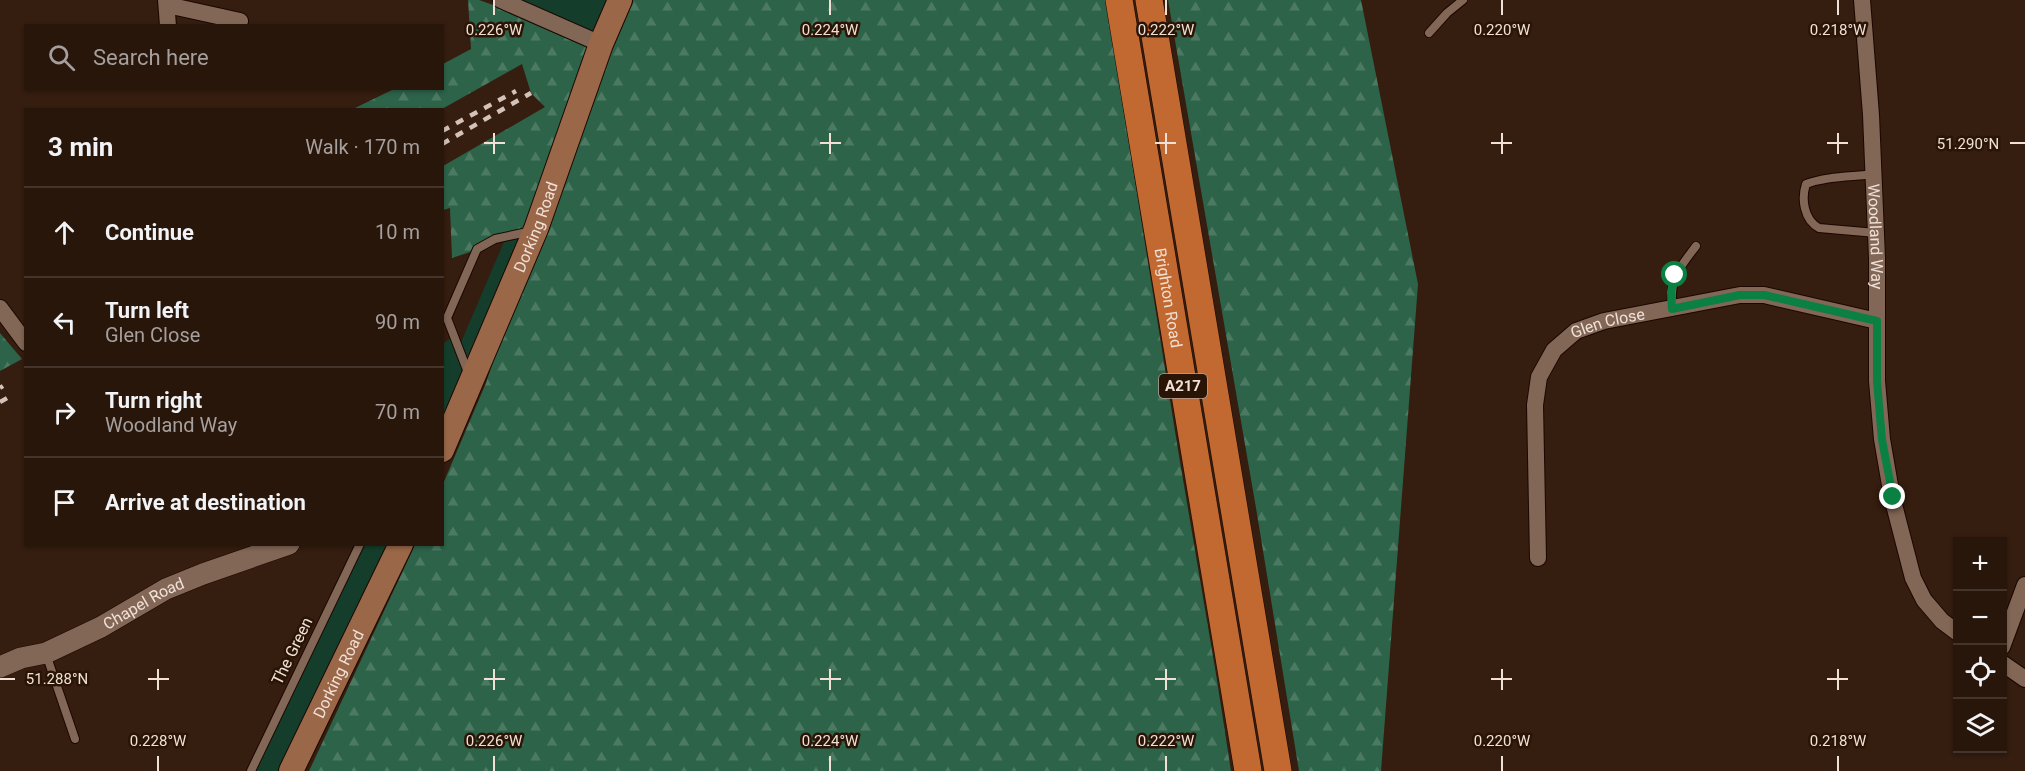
<!DOCTYPE html>
<meta charset="utf-8">
<style>
body{margin:0;font-family:Roboto,sans-serif;background:#301f14;color:#f1f3f6}
.controls{position:absolute;right:18px;bottom:18px;display:grid;overflow:hidden;border-radius:0px;box-shadow:0 2px 4px #0004}
.controls button{width:54px;height:54px;display:grid;place-items:center;padding:0;border:0;border-bottom:2px solid #44352c;background:#28160b;color:#f1f3f6;font:30px sans-serif}
.stop{position:absolute;width:18px;height:18px;margin:-14px;border:4px solid #0b8043;border-radius:50%;background:#fff}
.stop.end{background:#0b8043;border-color:#fff;box-shadow:0 2px 6px #0008}
.list{margin:0;padding:0;list-style:none}
h2{display:flex;justify-content:space-between;align-items:center;height:78px;margin:0;padding:0 24px;font-size:26px}
h2 small{font-size:20px;font-weight:400;color:#a59f9d}
.list li{display:grid;grid-template-columns:39px 1fr auto;gap:18px;align-items:center;box-sizing:border-box;height:90px;padding:0 24px;border-top:2px solid #44352c}
.list b{display:block;font-size:22px;white-space:nowrap}
.list p{margin:0;font-size:20px;white-space:nowrap;color:#a59f9d}
.list em{font-size:20px;font-style:normal;color:#a59f9d}
.icon{flex:none;width:33px;height:33px;fill:none;stroke:currentColor;stroke-width:2;stroke-linecap:round;stroke-linejoin:round}
.map{position:relative;flex:none;width:2025px;height:771px;overflow:hidden}
.search{position:absolute;background:#28160b;box-shadow:0 2px 4px #0004;left:24px;top:24px;width:420px;height:66px;display:flex;align-items:center;gap:15px;box-sizing:border-box;padding:0 21px;border-radius:0px;color:#a59f9d;font-size:22px}
.panel{position:absolute;background:#28160b;box-shadow:0 2px 4px #0004;left:24px;top:108px;width:420px;height:438px;border-radius:0px}
.map>svg:first-child{display:block}
.green{fill:#143e2b}
.forest{fill:url(#forest-firs)}
.lines{fill:none;stroke-linecap:round;stroke-linejoin:round}
.service-casing{stroke:#1b0700;stroke-width:10}
.minor-casing{stroke:#1b0700;stroke-width:18}
.tertiary-casing{stroke:#1b0700;stroke-width:22}
.secondary-casing{stroke:#1b0700;stroke-width:26}
.trunk-casing{stroke:#1b0700;stroke-width:28}
.service{stroke:#826656;stroke-width:8}
.minor{stroke:#826656;stroke-width:16}
.tertiary{stroke:#826656;stroke-width:21}
.secondary{stroke:#9a6748;stroke-width:24}
.trunk{stroke:#c26931;stroke-width:27}
.rail{stroke:#d4c2b8;stroke-width:4.5;stroke-dasharray:8 8;stroke-linecap:butt}
.route{stroke:#0b8043;stroke-width:8}
.ticks{fill:none;stroke:#f0e0d6;stroke-width:2}
.labels{text-anchor:middle;dominant-baseline:central;stroke-width:5;stroke-linejoin:round;paint-order:stroke}
.shield{fill:#2a1406;stroke:#b5a398;stroke-width:1.5}
.shield-label{font-size:15px;font-weight:bold;fill:#f0e0d6}
.street-label{font-size:16px;fill:#f0e0d6;stroke:#2a1406}
.ticks-label{font-size:15px;text-anchor:middle;fill:#f0e0d6;stroke:#2a1406;stroke-width:5;stroke-linejoin:round;paint-order:stroke}
</style>
<div class="map">
<svg width="2025" height="771" viewBox="0 0 2025 771">
<defs>
<pattern id="forest-firs" width="22" height="20" patternUnits="userSpaceOnUse" patternTransform="scale(1.5)"><rect width="22" height="20" fill="#2d6349"/><path d="M5 1l3.5 6h-7zM16 11l3.5 6h-7z" fill="#4c7962"/></pattern>
</defs>
<rect width="100%" height="100%" fill="#351d0f"/>
<!-- green -->
<path class="green" d="M501,0H620L601,44Z
M536,229L443,424L442,344L454,336L459,347L506,237Z
M360,545H400L291,771H251Z"/>
<!-- forest -->
<path class="forest" d="M468,0H479L601,43L620,0H1106L1178,450L1216,674L1231,771H309L415,545L442,544L443,484L486,383L536,230L452,258L450,208L443,210V166L545,107L531,93L522,64L442,109H353L394,89L442,88L443,64L471,49Z
M1168,0H1361L1418,284L1381,771H1299L1256,508Z
M0,333L22,359L0,371Z"/>
<g class="lines">
<!-- service casing -->
<g class="service-casing">
<path id="service" d="M1429,33L1447,13L1463,0
M1874,174C1851,177 1828,176 1806,184C1801,199 1804,220 1819,228L1876,233
M1672,308C1670,277 1678,270 1696,246
M469,375L447,318L477,249L495,239L532,231
M46,654L75,739
M251,771L360,544"/>
</g>
<!-- minor casing -->
<g class="minor-casing">
<g id="minor">
<path d="M166,0L168,26"/>
<path d="M501,0L601,44"/>
<path id="s1" d="M1862,0L1871,115L1877,258V381L1882,439L1892,497L1913,578L1924,600L1942,621L1958,633"/>
<path d="M167,5L240,21"/>
<path d="M0,308L26,343"/>
<path id="s2" d="M1538,558L1535,405L1539,377L1554,350L1576,331L1604,321L1740,295H1764L1877,321"/>
<path d="M2002,647L2025,585"/>
<path d="M2002,663L2025,679"/>
</g>
</g>
<!-- tertiary casing -->
<g class="tertiary-casing">
<g id="tertiary">
<path id="s3" d="M0,667L21,658L46,653L101,627L166,589L203,574L289,544"/>
</g>
</g>
<!-- secondary casing -->
<g class="secondary-casing">
<g id="secondary">
<path id="s4" d="M442,450L536,229L601,44L620,0"/>
<path id="s5" d="M291,771L401,544"/>
</g>
</g>
<!-- trunk casing -->
<g class="trunk-casing">
<g id="trunk">
<path id="s6" d="M1119,0L1248,771"/>
<path d="M1149,0L1278,771"/>
</g>
</g>
<!-- service -->
<use href="#service" class="service"/>
<!-- minor -->
<use href="#minor" class="minor"/>
<!-- tertiary -->
<use href="#tertiary" class="tertiary"/>
<!-- secondary -->
<use href="#secondary" class="secondary"/>
<!-- trunk -->
<use href="#trunk" class="trunk"/>
<!-- rail -->
<path class="rail" d="M442,131L516,91
M442,144L531,93
M0,388L3,386
M0,402L9,397"/>
</g>
<g class="lines">
<!-- route -->
<path class="route" d="M1675,275L1671,292L1672,309L1740,295H1764L1877,321V381L1882,440L1893,497"/>
</g>
<!-- ticks -->
<path class="ticks" d="M494,0V15M830,0V15M1166,0V15M1502,0V15M1838,0V15M494,133V154M830,133V154M1166,133V154M1502,133V154M1838,133V154M484,143H505M820,143H841M1155,143H1176M1491,143H1512M1827,143H1848M2010,143H2025M158,669V690M494,669V690M830,669V690M1166,669V690M1502,669V690M1838,669V690M0,679H15M148,679H169M484,679H505M820,679H841M1155,679H1176M1491,679H1512M1827,679H1848M158,756V771M494,756V771M830,756V771M1166,756V771M1502,756V771M1838,756V771"/>
<g class="labels">
<!-- shield labels -->
<rect class="shield" x="1159" y="374" width="48" height="24" rx="4.5"/>
<g class="shield-label">
<text x="1183" y="386">A217</text>
</g>
<!-- street labels -->
<g class="street-label">
<text stroke="none"><textPath href="#s4" startOffset="242">Dorking Road</textPath></text>
<text stroke="none"><textPath href="#s1" startOffset="237">Woodland Way</textPath></text>
<text stroke="none"><textPath href="#s6" startOffset="302">Brighton Road</textPath></text>
<text stroke="none"><textPath href="#s2" startOffset="274">Glen Close</textPath></text>
<text stroke="none"><textPath href="#s3" startOffset="158">Chapel Road</textPath></text>
<text transform="translate(292 651) rotate(-64)">The Green</text>
<text stroke="none"><textPath href="#s5" startOffset="108">Dorking Road</textPath></text>
</g>
</g>
<g class="ticks-label">
<text x="494" y="35">0.226°W</text>
<text x="830" y="35">0.224°W</text>
<text x="1166" y="35">0.222°W</text>
<text x="1502" y="35">0.220°W</text>
<text x="1838" y="35">0.218°W</text>
<text x="1968" y="149">51.290°N</text>
<text x="57" y="684">51.288°N</text>
<text x="158" y="746">0.228°W</text>
<text x="494" y="746">0.226°W</text>
<text x="830" y="746">0.224°W</text>
<text x="1166" y="746">0.222°W</text>
<text x="1502" y="746">0.220°W</text>
<text x="1838" y="746">0.218°W</text>
</g>
</svg>
<div class="controls">
<button>+</button>
<button>−</button>
<button><svg class="icon" aria-label="locate" viewBox="0 0 24 24"><circle cx="12" cy="12" r="6"/><path d="M12 2v4M12 18v4M2 12h4M18 12h4"/></svg></button>
<button><svg class="icon" aria-label="layers" viewBox="0 0 24 24"><path d="M12 4l9 5-9 5-9-5zM3 14l9 5 9-5"/></svg></button>
</div>
<div class="stop" style="left:1675px;top:275px"></div>
<div class="stop end" style="left:1893px;top:497px"></div>
<div class="search"><svg class="icon" aria-label="search" viewBox="0 0 24 24"><circle cx="10" cy="10" r="6"/><path d="M15 15l6 6"/></svg>Search here</div>
<section class="panel">
<h2>3 min<small>Walk · 170 m</small></h2>
<ul class="list">
<li><svg class="icon" aria-label="ahead" viewBox="0 0 24 24"><path d="M12 20V5M6 11l6-6 6 6"/></svg><div><b>Continue</b></div><em>10 m</em></li>
<li><svg class="icon" aria-label="left" viewBox="0 0 24 24"><path d="M17 20v-9H6M10 6l-5 5 5 5"/></svg><div><b>Turn left</b><p>Glen Close</p></div><em>90 m</em></li>
<li><svg class="icon" aria-label="right" viewBox="0 0 24 24"><path d="M7 20v-9h11M14 6l5 5-5 5"/></svg><div><b>Turn right</b><p>Woodland Way</p></div><em>70 m</em></li>
<li><svg class="icon" aria-label="arrive" viewBox="0 0 24 24"><path d="M6 21V4h12l-3 4 3 4H6"/></svg><div><b>Arrive at destination</b></div></li>
</ul>
</section>
</div>
